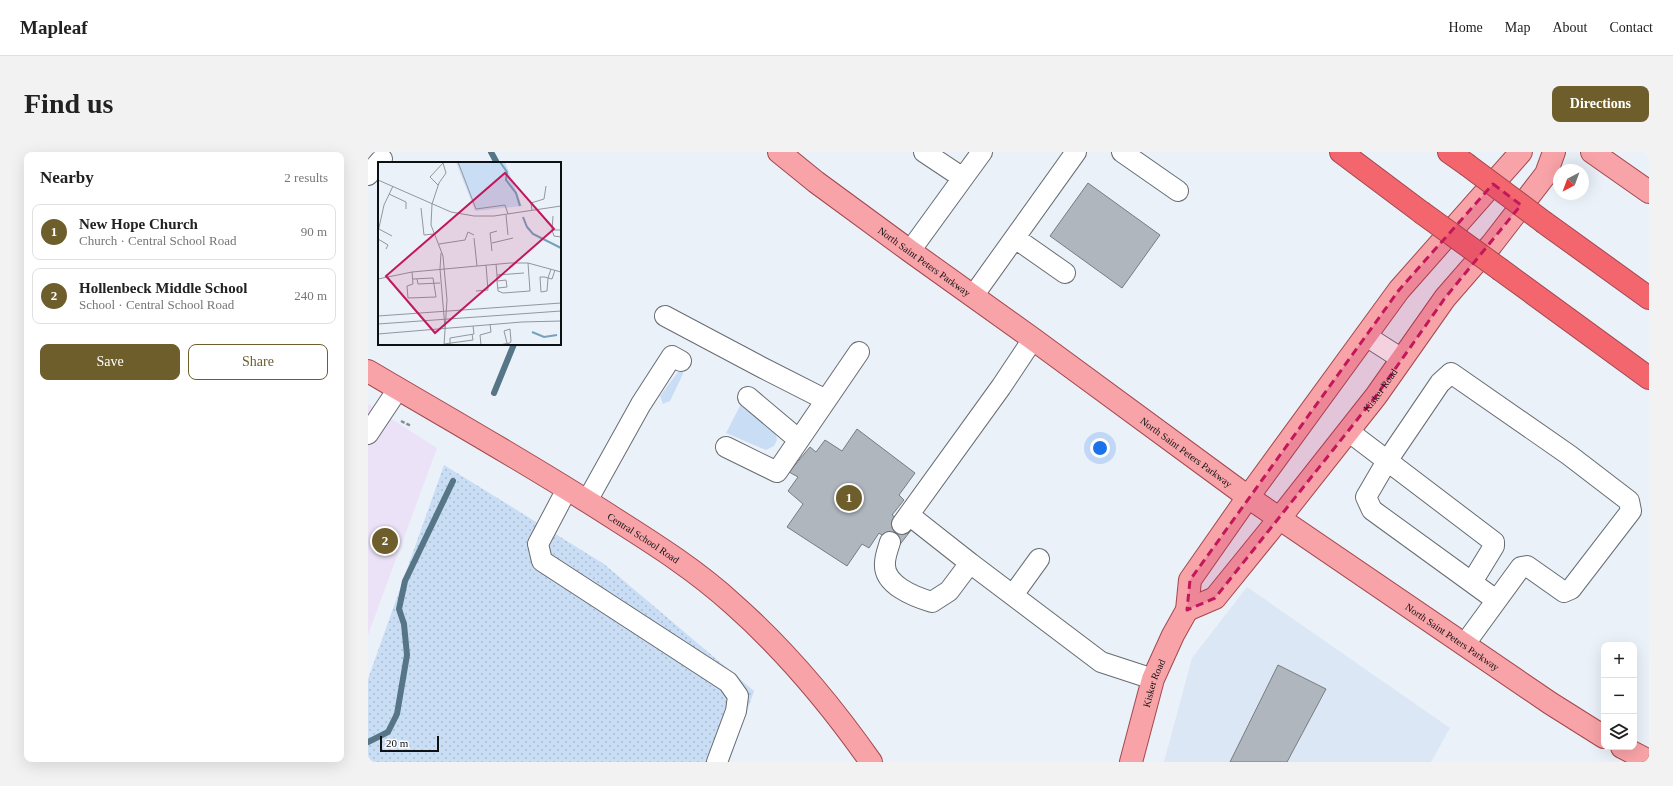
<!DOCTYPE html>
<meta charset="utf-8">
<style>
body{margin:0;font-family:"Times New Roman",serif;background:#f2f2f2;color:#222}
.controls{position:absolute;right:12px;bottom:12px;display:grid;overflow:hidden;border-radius:8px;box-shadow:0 4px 16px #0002}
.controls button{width:36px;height:36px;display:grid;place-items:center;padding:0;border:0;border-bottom:1px solid #e0e0e0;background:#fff;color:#222;font:20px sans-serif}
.compass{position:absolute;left:1185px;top:12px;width:36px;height:36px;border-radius:50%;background:#fff;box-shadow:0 4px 16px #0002;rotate:221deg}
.scale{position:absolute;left:12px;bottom:10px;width:59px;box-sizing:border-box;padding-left:4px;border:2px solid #0e1113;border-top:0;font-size:11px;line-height:14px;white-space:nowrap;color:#0e1113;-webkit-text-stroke:3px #fcfdff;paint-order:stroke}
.you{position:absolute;left:732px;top:296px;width:14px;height:14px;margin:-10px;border:3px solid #fff;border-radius:50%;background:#1a73e8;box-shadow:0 0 0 6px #1a73e833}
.badge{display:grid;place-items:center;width:26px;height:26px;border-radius:50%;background:#6e5e2c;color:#fff;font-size:13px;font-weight:700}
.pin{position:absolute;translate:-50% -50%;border:2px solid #fff;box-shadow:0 1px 4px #0006}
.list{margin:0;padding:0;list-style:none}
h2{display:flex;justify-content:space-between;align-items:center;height:52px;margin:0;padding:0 16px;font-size:17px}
h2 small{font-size:13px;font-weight:400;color:#767676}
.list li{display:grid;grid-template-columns:26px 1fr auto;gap:12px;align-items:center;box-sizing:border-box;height:56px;margin:0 8px 8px;padding:0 8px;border:1px solid #e0e0e0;border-radius:8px}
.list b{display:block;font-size:15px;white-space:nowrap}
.list p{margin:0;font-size:13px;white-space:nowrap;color:#767676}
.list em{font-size:13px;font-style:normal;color:#767676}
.actions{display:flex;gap:8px;padding:12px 16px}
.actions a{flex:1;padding:9px 0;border:1px solid #6e5e2c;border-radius:8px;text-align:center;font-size:14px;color:#6e5e2c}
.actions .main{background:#6e5e2c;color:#fff}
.icon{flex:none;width:22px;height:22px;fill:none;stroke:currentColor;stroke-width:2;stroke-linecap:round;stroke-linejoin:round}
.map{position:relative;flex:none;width:1281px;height:610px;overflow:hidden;border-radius:8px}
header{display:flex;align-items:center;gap:24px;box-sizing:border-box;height:56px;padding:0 20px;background:#fff;border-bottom:1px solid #e0e0e0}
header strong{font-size:19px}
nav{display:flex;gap:22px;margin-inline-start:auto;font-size:14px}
.intro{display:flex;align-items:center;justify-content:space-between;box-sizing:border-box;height:96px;padding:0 24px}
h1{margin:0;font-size:28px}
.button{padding:10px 18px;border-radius:8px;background:#6e5e2c;color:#fff;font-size:14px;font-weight:700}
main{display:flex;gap:24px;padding:0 24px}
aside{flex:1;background:#fff;border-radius:8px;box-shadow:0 4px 16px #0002}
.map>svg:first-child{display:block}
.built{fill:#dbe7f5}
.education{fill:#ebe2f7}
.grass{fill:#c9def5}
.park{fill:url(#park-dots)}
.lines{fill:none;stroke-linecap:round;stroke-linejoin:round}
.stream{stroke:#567688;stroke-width:6}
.building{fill:#b0b6be;stroke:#767c83}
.minor-casing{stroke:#676c73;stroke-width:22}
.major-casing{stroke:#a3484e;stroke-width:24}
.highway-casing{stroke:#a3484e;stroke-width:24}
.path{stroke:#888d92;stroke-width:2.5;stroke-dasharray:4 2;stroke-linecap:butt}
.minor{stroke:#fff;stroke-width:20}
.major{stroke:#f8a3a8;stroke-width:22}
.highway{stroke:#f3666e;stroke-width:22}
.highway-bridge-casing{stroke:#a3484e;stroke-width:24;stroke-linecap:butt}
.highway-bridge{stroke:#f3666e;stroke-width:22}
.marked{fill:#c2185b;fill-opacity:0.2;stroke:#c2185b;stroke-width:3;stroke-dasharray:8 5;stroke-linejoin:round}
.labels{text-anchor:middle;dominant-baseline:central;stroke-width:3;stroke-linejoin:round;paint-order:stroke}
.street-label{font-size:10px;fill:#0e1113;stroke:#fcfdff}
.inset-river{fill:none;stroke:#75a1ba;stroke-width:2}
.inset-road{fill:none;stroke:#92979d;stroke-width:1}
.view{fill:#c2185b;fill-opacity:0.15;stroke:#c2185b;stroke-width:2}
.inset-edge{fill:none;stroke:#0e1113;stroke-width:2}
</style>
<header>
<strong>Mapleaf</strong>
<nav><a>Home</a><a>Map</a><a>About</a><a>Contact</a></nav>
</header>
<div class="intro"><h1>Find us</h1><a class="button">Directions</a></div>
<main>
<aside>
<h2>Nearby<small>2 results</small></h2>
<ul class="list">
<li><span class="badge">1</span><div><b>New Hope Church</b><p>Church · Central School Road</p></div><em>90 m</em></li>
<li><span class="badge">2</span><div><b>Hollenbeck Middle School</b><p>School · Central School Road</p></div><em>240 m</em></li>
</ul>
<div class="actions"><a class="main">Save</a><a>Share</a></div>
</aside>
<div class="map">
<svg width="1281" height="610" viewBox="0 0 1281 610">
<defs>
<pattern id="park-dots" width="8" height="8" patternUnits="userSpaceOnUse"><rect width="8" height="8" fill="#c9def5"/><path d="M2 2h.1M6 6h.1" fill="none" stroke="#abbdd1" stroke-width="1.8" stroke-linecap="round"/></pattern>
</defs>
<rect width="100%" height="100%" fill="#eaf1f9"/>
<!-- built -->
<path class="built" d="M879,435L1082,576L1063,610H796L824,506Z"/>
<!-- education -->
<path class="education" d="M0,252L69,296L0,483Z"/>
<!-- grass -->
<path class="grass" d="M315,219V222L302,249L295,252L292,244L310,220Z
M373,252L407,278L409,288L406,294L398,298L358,281Z"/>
<!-- park -->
<path class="park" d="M76,313L236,412L386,539L361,610H0V527Z"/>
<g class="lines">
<!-- stream -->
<path class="stream" d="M123,0L129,11
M126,241L146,192
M0,590L20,580L29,562L39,503L36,472L31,457L37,429L85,329"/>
</g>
<!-- building -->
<path class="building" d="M720,31L792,83L754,136L682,84Z
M489,277L547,321L531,343L536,348L524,363L544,377L530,395L511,381L501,396L494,392L479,414L419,375L435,352L420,339L430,325L421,320L442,295L448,300L457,288L474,299Z
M910,513L958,537L919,610H862Z"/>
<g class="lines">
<!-- minor casing -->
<g class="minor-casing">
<path id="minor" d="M754,0L810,39
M0,23L14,7
M595,26L614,0
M647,86L697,121
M542,99L595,26L556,0
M605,144L708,0
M297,164L395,216L458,248
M998,184L1034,207
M380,245L431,288
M980,279L1126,390V394L1104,430
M0,282L30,237
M358,295L409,320L491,200
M199,337L170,392L174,409L360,530L370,544L368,559L349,610
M219,349L273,252L304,204L313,209
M541,363L602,411
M534,372L633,235L665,187
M522,390C520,397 517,404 517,411C515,433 547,445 564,450L581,439L602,411L733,510L785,527
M645,443L671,407
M1096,493L1153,415L1159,414L1196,440L1203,437L1263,359L1261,349L1201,303L1083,221L1072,231L1019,309L998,345L1004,358L1128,448"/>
</g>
<!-- major casing -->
<g class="major-casing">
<g id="major">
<path id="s1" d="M411,0L448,30L542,99L665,187L880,345L1182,551L1236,585"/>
<path d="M1224,0L1281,40"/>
<path id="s2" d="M0,219C83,268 167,315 247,367C288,393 329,419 365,452C417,498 463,553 503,610"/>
<path id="s3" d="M819,458L847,446L911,367L1008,244L1077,146L1124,92L1178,22L1186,0"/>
<path d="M1254,595L1281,609"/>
<path id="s4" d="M763,610L785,527L805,483L819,458L822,428L880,345L1031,138L1153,0"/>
</g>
</g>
<!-- highway casing -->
<g class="highway-casing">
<path id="highway" d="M973,0L1053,60
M1081,0L1098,12
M1177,71L1281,146
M1133,118L1281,226"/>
</g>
<!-- path -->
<path class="path" d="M33,269L43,274"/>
<!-- minor -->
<use href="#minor" class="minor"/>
<!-- major -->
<use href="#major" class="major"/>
<!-- highway -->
<use href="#highway" class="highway"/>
<!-- highway-bridge casing -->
<g class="highway-bridge-casing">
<path id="highway-bridge" d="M1098,12L1177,71
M1053,60L1133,118"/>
</g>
<!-- highway-bridge -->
<use href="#highway-bridge" class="highway-bridge"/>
</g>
<!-- marked area -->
<path class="marked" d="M1125,32L1153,53L1077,146L1008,244L847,446L819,458L822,428L1031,138Z"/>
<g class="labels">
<!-- street labels -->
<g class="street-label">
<text stroke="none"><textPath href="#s1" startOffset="182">North Saint Peters Parkway</textPath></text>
<text stroke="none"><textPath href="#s3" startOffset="296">Kisker Road</textPath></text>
<text stroke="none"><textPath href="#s1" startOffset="506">North Saint Peters Parkway</textPath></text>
<text stroke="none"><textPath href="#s2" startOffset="322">Central School Road</textPath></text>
<text stroke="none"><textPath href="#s1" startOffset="830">North Saint Peters Parkway</textPath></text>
<text stroke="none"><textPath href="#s4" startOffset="82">Kisker Road</textPath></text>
</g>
</g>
<!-- overview -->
<g transform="translate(10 10)">
<rect width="183" height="183" fill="#eaf1f9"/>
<path d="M78,0H127L144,44L97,49Z" fill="#c9def5"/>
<path class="inset-river" d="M122,0L129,10L128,18L138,31L142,44M145,55L149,65L155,72L183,86M154,170L166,175L179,173"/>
<path class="inset-road" d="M80,0L98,47L127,43L130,52M0,18L73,50L96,54H116L183,44M11,32L28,40V47M54,42L61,21L68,11L65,1L52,15L60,23M54,42L53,63L65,94L69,138L66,183M43,46L46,73L56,72M154,48L153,41L166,37L168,24M128,53L130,73M1,67L14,74M174,68L175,54M183,68H174L176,74L183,75M0,70L6,43L15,24M96,76L99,104M0,77L10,83L8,87M114,81L135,76M61,82L87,78L90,70L96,73M114,89L112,71L119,69M63,91L62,107L67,166M118,102L119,113L146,111M173,107L170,116L169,129L163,130L162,115H167L170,116L174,117L177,108M34,110L35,122L29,124L30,136L58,135L55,116L35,117M119,113V119L128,118L129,125L120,126M0,117L34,110L132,101H150L183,110M39,117L40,122L62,121M119,119L120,129L125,131L152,129L150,101M98,129L110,128L108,103M0,154L183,141M0,162L183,149M0,172L144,160L183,159M66,182L95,178L94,172M72,183V176L96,172L95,164M103,183L102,173L113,170L112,162M121,183L132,181L133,179L132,167L126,169L129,181"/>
<path class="view" d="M127,11L176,67L57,171L8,114Z"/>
<rect width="183" height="183" class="inset-edge"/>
</g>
</svg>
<div class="controls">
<button>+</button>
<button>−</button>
<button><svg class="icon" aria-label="layers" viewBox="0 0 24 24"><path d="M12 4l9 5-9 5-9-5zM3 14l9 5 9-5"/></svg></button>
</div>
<svg class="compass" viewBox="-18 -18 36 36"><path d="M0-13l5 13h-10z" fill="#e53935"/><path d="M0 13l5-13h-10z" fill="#767676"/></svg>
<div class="scale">20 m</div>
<div class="you"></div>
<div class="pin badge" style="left:481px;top:346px">1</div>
<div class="pin badge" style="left:17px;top:389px">2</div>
</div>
</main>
